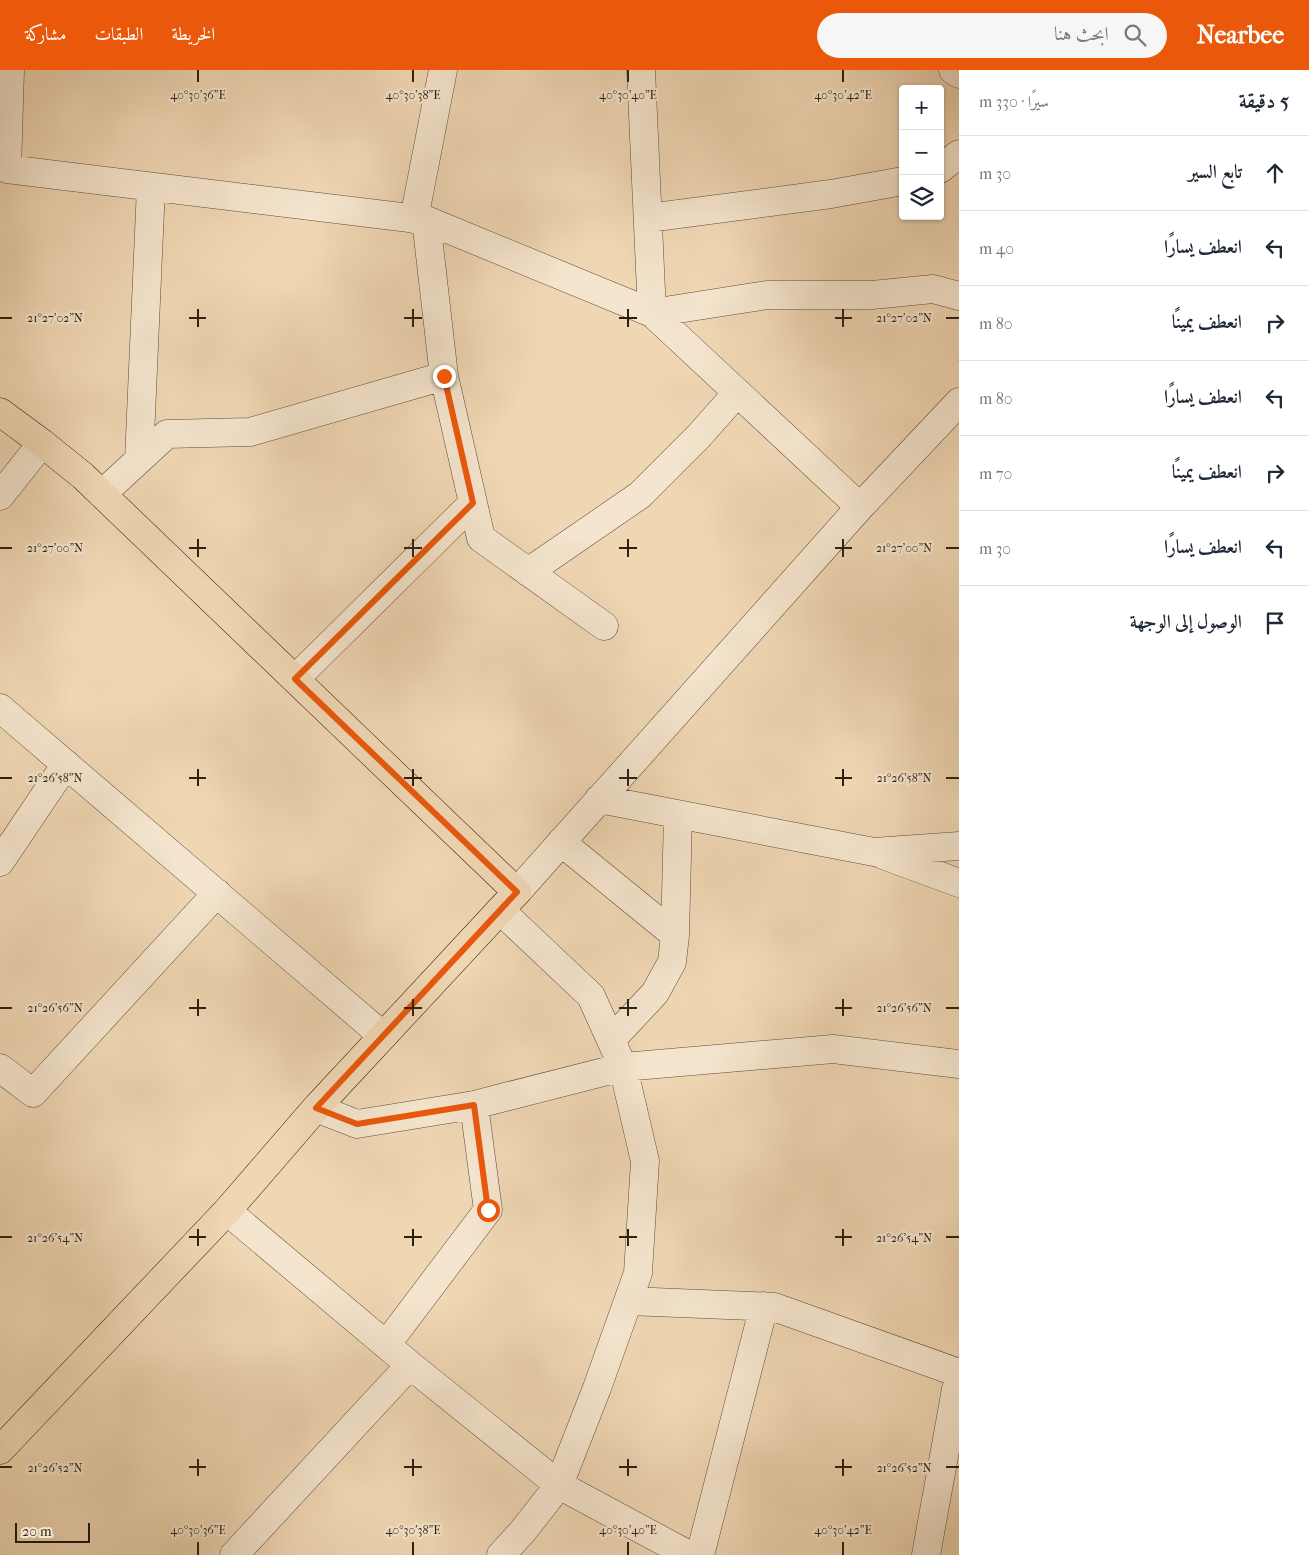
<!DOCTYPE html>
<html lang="ar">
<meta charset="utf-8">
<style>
body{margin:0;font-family:"IM FELL French Canon",Amiri,serif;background:#f6f6f7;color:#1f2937;direction:rtl}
.controls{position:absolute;right:15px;top:15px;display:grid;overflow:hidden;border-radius:5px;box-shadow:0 1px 4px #0004}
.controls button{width:45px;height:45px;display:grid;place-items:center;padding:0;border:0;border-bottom:1px solid #e0e1e3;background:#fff;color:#1f2937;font:25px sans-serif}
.scale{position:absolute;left:15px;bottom:12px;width:75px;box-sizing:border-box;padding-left:5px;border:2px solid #2b1f0f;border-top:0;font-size:14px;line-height:18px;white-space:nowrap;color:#2b1f0f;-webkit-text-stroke:4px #f5e5ce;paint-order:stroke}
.stop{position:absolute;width:15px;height:15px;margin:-11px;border:4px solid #ea580c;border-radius:50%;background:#fff}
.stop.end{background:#ea580c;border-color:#fff;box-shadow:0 1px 5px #0008}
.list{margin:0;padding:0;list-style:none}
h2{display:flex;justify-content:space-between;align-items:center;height:65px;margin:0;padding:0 20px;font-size:21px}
h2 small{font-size:16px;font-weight:400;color:#747a83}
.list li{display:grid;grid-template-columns:32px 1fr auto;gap:15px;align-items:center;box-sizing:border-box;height:75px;padding:0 20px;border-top:1px solid #e0e1e3}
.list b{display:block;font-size:19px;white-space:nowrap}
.list em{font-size:16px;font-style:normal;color:#747a83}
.icon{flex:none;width:28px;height:28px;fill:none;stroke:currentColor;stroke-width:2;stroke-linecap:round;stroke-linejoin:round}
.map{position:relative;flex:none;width:959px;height:1485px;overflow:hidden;direction:ltr}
header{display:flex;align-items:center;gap:30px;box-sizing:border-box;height:70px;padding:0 25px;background:#ea580c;color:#fff}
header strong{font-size:24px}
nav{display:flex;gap:28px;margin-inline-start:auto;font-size:18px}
.search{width:350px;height:45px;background:#f6f6f7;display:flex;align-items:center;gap:12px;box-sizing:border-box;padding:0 18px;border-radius:28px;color:#747a83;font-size:19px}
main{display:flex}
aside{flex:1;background:#fff}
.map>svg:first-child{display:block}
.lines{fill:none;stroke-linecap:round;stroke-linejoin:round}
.minor-casing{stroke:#5c4d38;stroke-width:29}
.major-casing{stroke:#2b1f0f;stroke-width:29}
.minor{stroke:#f5e5ce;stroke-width:28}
.major{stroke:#f0d7b4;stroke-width:28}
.route{stroke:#ea580c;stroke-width:6}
.ticks{fill:none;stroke:#2b1f0f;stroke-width:2}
.ticks-label{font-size:12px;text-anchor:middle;fill:#2b1f0f;stroke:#f5e5ce;stroke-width:4.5;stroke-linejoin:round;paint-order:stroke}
</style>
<header>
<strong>Nearbee</strong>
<div class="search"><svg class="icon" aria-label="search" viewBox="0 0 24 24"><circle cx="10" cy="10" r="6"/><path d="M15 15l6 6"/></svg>ابحث هنا</div>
<nav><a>الخريطة</a><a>الطبقات</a><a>مشاركة</a></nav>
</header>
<main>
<aside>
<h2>5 دقيقة<small>سيرًا · 330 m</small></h2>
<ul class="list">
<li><svg class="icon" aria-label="ahead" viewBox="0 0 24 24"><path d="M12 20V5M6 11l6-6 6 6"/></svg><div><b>تابع السير</b></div><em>30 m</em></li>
<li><svg class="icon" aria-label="left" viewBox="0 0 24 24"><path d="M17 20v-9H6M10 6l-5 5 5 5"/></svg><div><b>انعطف يسارًا</b></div><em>40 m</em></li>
<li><svg class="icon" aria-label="right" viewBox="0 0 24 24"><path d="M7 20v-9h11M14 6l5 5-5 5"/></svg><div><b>انعطف يمينًا</b></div><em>80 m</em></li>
<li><svg class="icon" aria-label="left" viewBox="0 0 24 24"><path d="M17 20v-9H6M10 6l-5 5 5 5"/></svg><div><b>انعطف يسارًا</b></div><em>80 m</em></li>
<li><svg class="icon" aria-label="right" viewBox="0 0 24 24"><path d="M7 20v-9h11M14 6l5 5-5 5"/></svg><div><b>انعطف يمينًا</b></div><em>70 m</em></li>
<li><svg class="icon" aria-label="left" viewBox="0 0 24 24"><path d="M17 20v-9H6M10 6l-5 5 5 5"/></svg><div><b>انعطف يسارًا</b></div><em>30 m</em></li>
<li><svg class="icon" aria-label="arrive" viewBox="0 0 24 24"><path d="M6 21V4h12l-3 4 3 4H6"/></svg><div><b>الوصول إلى الوجهة</b></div></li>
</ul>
</aside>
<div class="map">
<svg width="959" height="1485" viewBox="0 0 959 1485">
<rect width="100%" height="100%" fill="#f0d7b4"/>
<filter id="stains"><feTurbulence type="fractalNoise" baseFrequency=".004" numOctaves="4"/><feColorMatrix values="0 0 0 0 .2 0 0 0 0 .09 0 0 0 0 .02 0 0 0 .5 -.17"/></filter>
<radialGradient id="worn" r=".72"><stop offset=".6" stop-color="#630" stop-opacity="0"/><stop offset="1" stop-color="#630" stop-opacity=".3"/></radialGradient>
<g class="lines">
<!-- minor casing -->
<g class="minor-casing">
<path id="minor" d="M10,0L7,99L426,150L652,243L641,0
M953,0L959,4
M940,99L959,84
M648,148L831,124L903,111
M414,149L443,0
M652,243L767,225H872L933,219L959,226
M652,243L860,437
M444,306L481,468L604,556
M139,390L151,117
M102,424L167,364L250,362L444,306L426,150
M0,426L42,373
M528,502L640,425L698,367L737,323
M295,609L473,433
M0,638L383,966
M599,729L874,782L959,776
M561,772L675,865
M883,785L959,813
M0,792L66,694
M517,822L860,437L959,332
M500,840L591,926L623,997L833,979L959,994
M611,970L655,923L672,892L675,865L678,745
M0,998L33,1023L217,823
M316,1038L357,1054L474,1035L623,997L645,1091L638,1203L597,1318L559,1415L523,1461L501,1485
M227,1141L410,1295L559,1415L689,1485
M628,1231L774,1237L959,1303
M386,1275L488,1140L474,1035
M959,1302L948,1364L959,1366
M234,1485L410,1295
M700,1485L764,1236
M926,1485L948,1364"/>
</g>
<!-- major casing -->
<g class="major-casing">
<path id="major" d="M0,342L42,373L83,406L517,822L316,1038L227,1141L0,1380"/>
</g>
<!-- minor -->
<use href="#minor" class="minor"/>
<!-- major -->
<use href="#major" class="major"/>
</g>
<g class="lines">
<!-- route -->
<path class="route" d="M444,306L473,433L295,609L517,822L316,1038L357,1054L474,1035L488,1140"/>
</g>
<!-- ticks -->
<path class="ticks" d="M198,0V12M413,0V12M628,0V12M843,0V12M198,239V257M413,239V257M628,239V257M843,239V257M0,248H12M189,248H206M404,248H422M619,248H637M835,248H852M946,248H959M198,469V487M413,469V487M628,469V487M843,469V487M0,478H12M189,478H206M404,478H422M619,478H637M835,478H852M946,478H959M198,699V716M413,699V716M628,699V716M843,699V716M0,708H12M189,708H206M404,708H422M619,708H637M835,708H852M946,708H959M198,929V946M413,929V946M628,929V946M843,929V946M0,938H12M189,938H206M404,938H422M619,938H637M835,938H852M946,938H959M198,1159V1176M413,1159V1176M628,1159V1176M843,1159V1176M0,1167H12M189,1167H206M404,1167H422M619,1167H637M835,1167H852M946,1167H959M198,1389V1406M413,1389V1406M628,1389V1406M843,1389V1406M0,1397H12M189,1397H206M404,1397H422M619,1397H637M835,1397H852M946,1397H959M198,1472V1485M413,1472V1485M628,1472V1485M843,1472V1485"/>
<g class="ticks-label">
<text x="198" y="29">40°30'36"E</text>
<text x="413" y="29">40°30'38"E</text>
<text x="628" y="29">40°30'40"E</text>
<text x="843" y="29">40°30'42"E</text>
<text x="55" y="252">21°27'02"N</text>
<text x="904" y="252">21°27'02"N</text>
<text x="55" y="482">21°27'00"N</text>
<text x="904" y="482">21°27'00"N</text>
<text x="55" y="712">21°26'58"N</text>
<text x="904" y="712">21°26'58"N</text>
<text x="55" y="942">21°26'56"N</text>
<text x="904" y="942">21°26'56"N</text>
<text x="55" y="1172">21°26'54"N</text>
<text x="904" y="1172">21°26'54"N</text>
<text x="55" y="1402">21°26'52"N</text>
<text x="904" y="1402">21°26'52"N</text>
<text x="198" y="1464">40°30'36"E</text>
<text x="413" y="1464">40°30'38"E</text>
<text x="628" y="1464">40°30'40"E</text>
<text x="843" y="1464">40°30'42"E</text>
</g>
<rect width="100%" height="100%" filter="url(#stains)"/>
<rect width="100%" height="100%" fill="url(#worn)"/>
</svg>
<div class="controls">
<button>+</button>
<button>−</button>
<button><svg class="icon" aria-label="layers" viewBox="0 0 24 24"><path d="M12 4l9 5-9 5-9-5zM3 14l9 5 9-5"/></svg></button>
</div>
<div class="scale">20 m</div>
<div class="stop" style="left:488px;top:1140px"></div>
<div class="stop end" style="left:444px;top:306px"></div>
</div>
</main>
